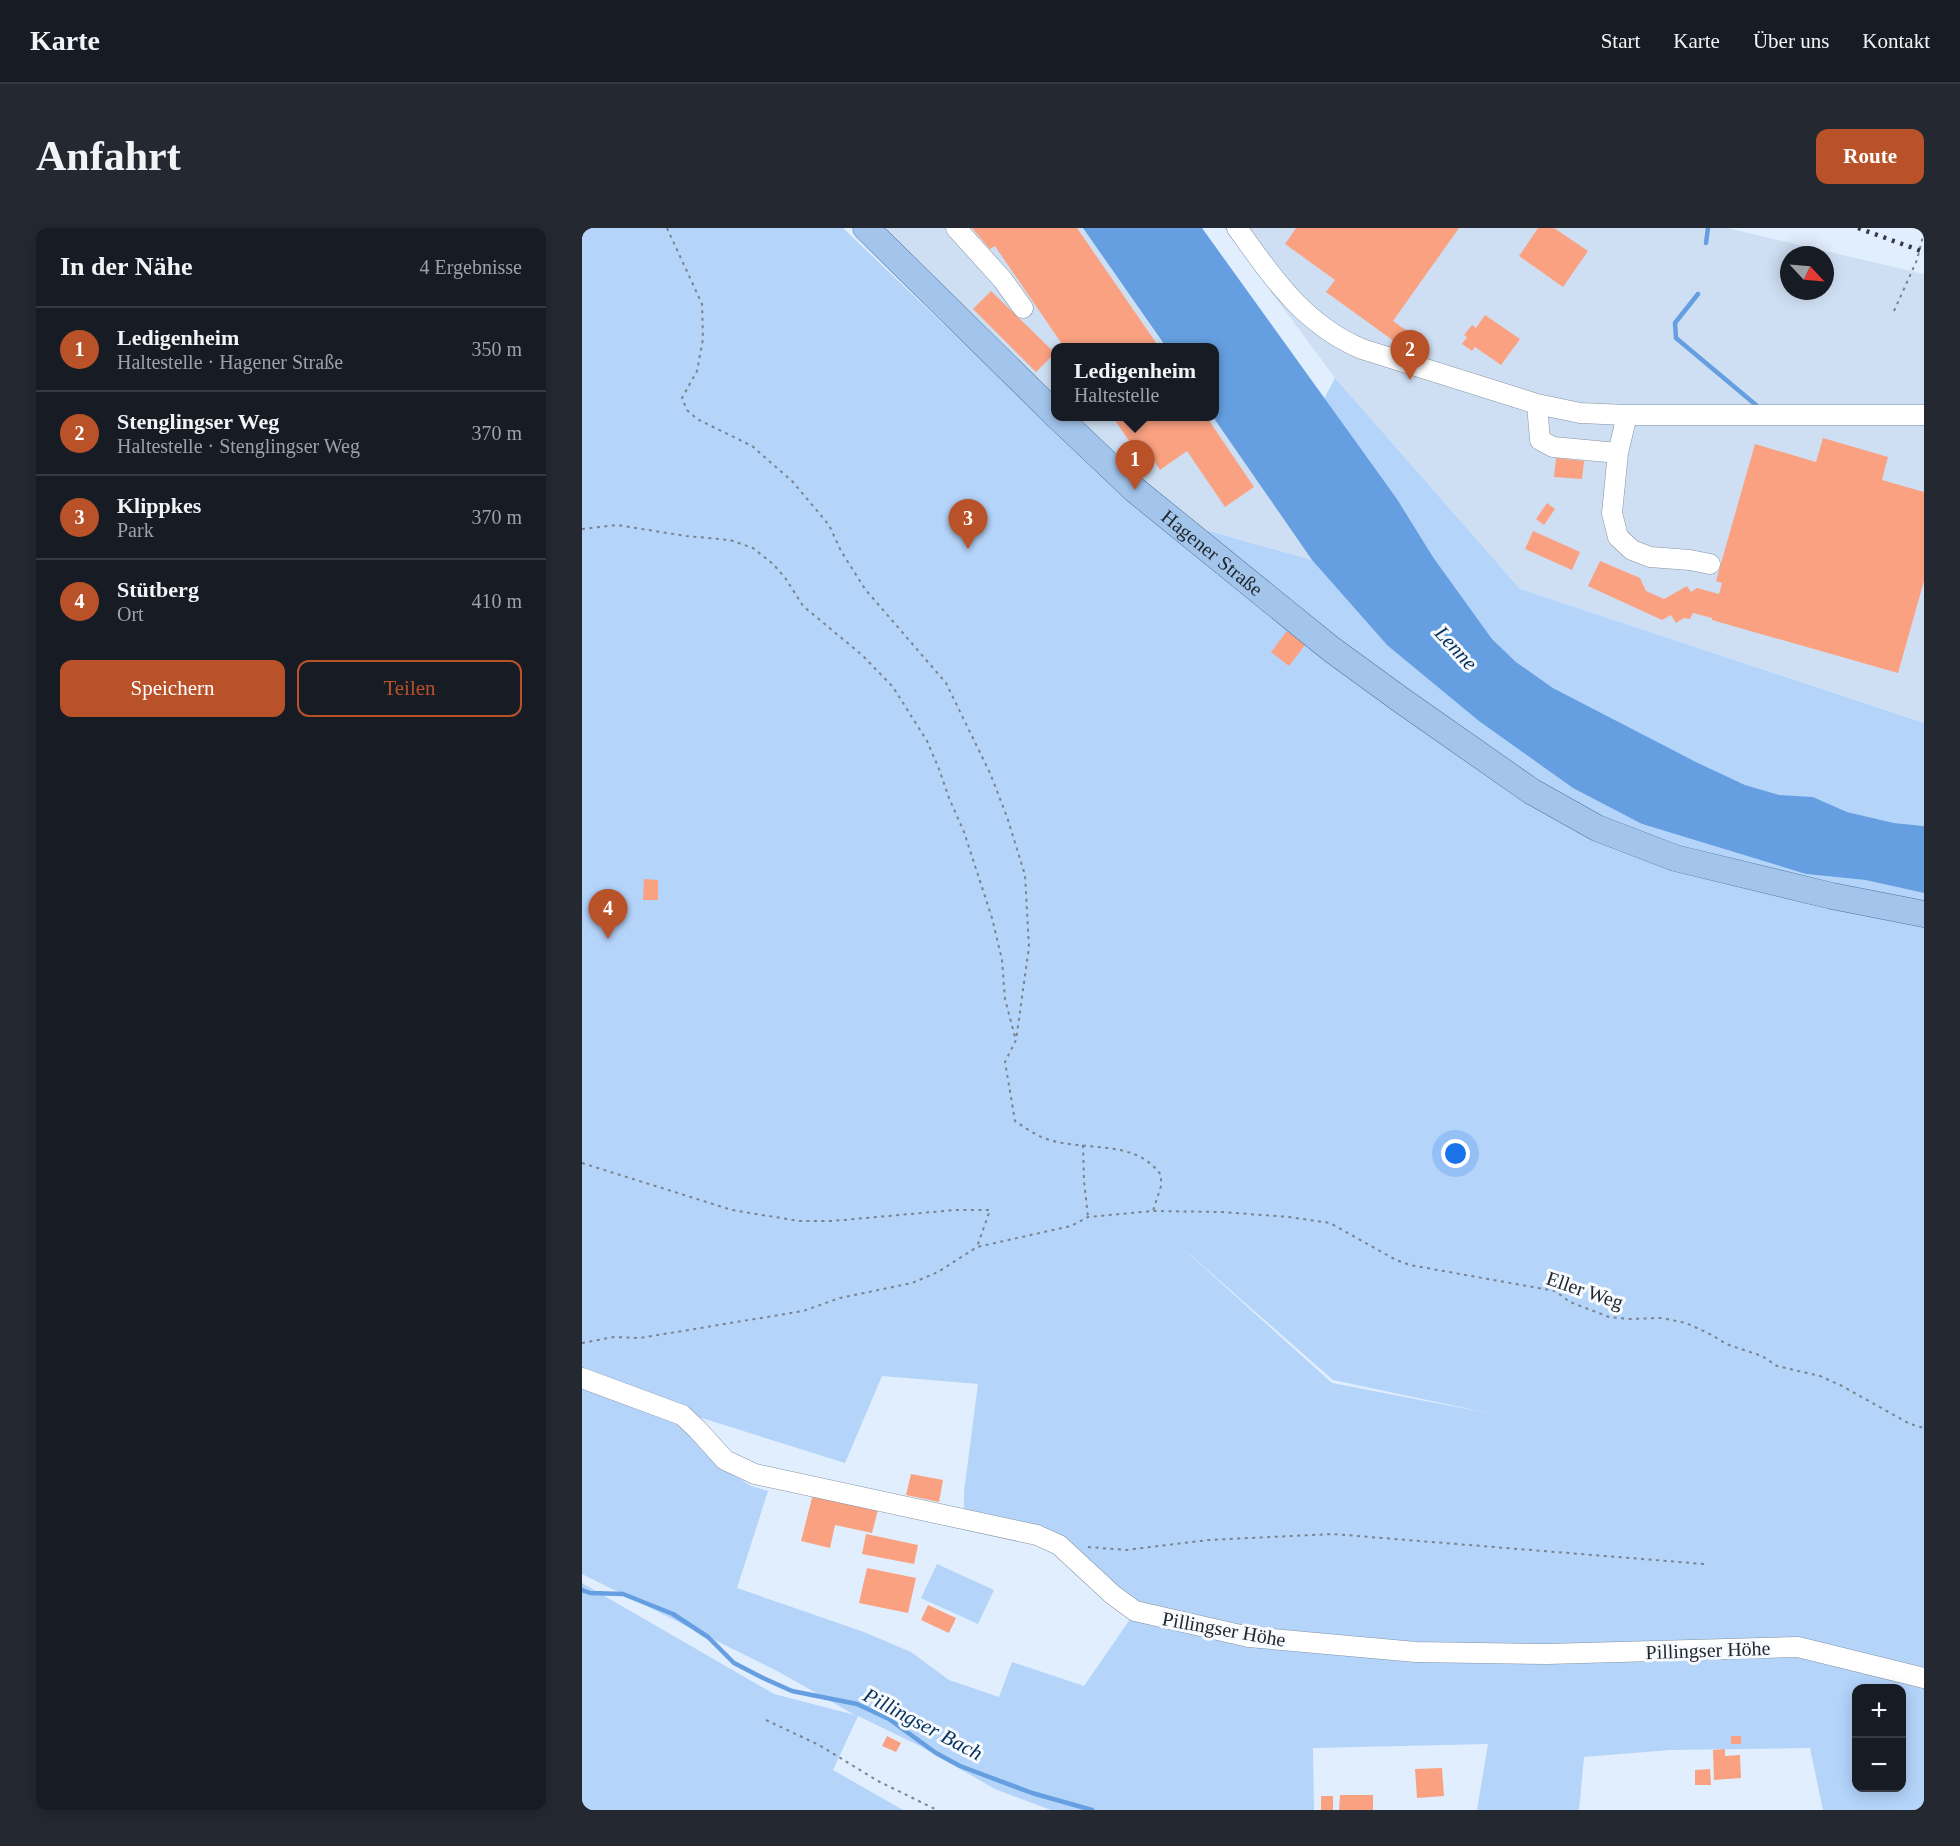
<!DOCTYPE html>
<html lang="de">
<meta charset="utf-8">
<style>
body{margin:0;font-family:Georgia,serif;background:#242831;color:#f1f3f6}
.controls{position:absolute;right:18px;bottom:18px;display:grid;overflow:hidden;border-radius:12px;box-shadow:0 3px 15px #0003}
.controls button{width:54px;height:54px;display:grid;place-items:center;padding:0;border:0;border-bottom:2px solid #363941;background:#171b24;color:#f1f3f6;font:30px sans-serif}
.compass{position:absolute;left:1198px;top:18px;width:54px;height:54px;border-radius:50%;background:#171b24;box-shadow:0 3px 15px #0003;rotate:116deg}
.you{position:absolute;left:874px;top:926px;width:21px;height:21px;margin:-15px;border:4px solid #fff;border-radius:50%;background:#1a73e8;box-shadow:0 0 0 9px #1a73e833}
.badge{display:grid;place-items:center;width:39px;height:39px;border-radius:50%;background:#b95229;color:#fff;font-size:20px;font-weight:700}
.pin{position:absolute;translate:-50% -50px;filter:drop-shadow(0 2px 3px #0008)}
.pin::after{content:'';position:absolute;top:32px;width:21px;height:18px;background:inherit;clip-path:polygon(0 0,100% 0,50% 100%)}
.popup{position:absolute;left:469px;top:115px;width:168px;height:78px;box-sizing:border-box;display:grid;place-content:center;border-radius:12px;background:#171b24;filter:drop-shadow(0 2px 4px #0005);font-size:20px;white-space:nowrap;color:#9ea1a6}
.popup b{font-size:22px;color:#f1f3f6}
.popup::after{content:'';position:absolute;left:50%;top:100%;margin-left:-12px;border:12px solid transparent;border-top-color:#171b24}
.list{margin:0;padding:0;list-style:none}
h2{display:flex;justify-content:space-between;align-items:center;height:78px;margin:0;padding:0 24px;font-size:26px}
h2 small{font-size:20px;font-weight:400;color:#9ea1a6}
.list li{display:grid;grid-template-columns:39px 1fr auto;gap:18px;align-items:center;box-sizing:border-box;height:84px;padding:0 24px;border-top:2px solid #363941}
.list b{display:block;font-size:22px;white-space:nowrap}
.list p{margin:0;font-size:20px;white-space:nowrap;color:#9ea1a6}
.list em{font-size:20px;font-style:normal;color:#9ea1a6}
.actions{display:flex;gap:12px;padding:18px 24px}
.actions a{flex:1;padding:14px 0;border:2px solid #b95229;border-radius:12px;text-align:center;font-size:21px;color:#b95229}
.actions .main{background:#b95229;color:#fff}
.map{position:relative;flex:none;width:1342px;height:1582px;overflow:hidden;border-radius:12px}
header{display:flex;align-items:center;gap:36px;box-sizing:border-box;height:84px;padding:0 30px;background:#171b24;border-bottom:2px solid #363941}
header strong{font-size:28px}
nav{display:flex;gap:33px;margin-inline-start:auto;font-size:21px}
.intro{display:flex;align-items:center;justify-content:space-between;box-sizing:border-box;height:144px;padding:0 36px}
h1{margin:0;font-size:42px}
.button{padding:15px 27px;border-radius:12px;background:#b95229;color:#fff;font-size:21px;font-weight:700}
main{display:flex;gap:36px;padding:0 36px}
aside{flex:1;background:#171b24;border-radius:12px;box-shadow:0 3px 15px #0003}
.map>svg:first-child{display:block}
.built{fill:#cfdff3;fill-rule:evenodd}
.green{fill:#b4d4fa;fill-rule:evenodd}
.water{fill:#659fe1}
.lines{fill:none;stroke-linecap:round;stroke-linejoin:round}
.stream{stroke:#659fe1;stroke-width:4.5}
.building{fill:#faa181}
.minor-casing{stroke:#8493a4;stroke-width:21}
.major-casing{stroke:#4d74a1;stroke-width:27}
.path{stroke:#7a838e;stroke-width:2;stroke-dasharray:3 4.5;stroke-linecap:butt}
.minor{stroke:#fff;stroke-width:20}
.major{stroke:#a3c5ec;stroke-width:26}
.rail{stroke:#343b43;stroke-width:4.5;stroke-dasharray:3 6;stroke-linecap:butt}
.labels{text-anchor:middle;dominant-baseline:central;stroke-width:6;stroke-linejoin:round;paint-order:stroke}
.street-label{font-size:20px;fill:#21272e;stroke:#f7fafe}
.water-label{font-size:21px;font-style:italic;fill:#06315a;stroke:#f7fafe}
</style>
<header>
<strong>Karte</strong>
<nav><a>Start</a><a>Karte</a><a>Über uns</a><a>Kontakt</a></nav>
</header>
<div class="intro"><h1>Anfahrt</h1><a class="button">Route</a></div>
<main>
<aside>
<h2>In der Nähe<small>4 Ergebnisse</small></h2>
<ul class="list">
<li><span class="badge">1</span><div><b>Ledigenheim</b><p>Haltestelle · Hagener Straße</p></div><em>350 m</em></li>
<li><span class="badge">2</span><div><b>Stenglingser Weg</b><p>Haltestelle · Stenglingser Weg</p></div><em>370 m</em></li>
<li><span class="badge">3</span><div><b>Klippkes</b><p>Park</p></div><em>370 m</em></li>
<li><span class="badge">4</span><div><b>Stütberg</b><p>Ort</p></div><em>410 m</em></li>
</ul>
<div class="actions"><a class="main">Speichern</a><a>Teilen</a></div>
</aside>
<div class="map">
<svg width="1342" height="1582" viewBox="0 0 1342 1582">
<rect width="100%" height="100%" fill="#e1eefd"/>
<!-- built -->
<path class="built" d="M299,0H501L583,119H474L473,175Z
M642,0H1145L1342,46V495L938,361L753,150ZM1207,27H1243V63H1207Z
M487,189H631L730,332L607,297Z"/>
<!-- green -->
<path class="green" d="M0,0H261L557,283L730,332L805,417L1060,596L1224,646L1283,652L1342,665V1582H1241L1228,1520L1088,1522L1002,1529L997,1582H895L906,1516L731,1520L732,1582H469L413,1561L338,1518L276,1488L251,1542L321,1582H0V1355L192,1466L273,1487L197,1444L0,1346V1153L97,1189L143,1241L169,1258L186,1263L155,1360L282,1404L329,1424L367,1452L417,1469L430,1434L502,1458L551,1387L746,1415L555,1381L478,1316L382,1289V1264L396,1156L300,1148L263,1235L104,1185L0,1146ZM589,1010L751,1152L911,1186L750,1155ZM1274,1460H1320V1560H1274Z
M753,150L938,361L1342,495V598L1312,595L1265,584L1231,569L1197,568L1163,557L1114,534L971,460L934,434L910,411L851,329L815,271L742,171Z
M355,1336L412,1362L396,1396L339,1370Z"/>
<!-- water -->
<path class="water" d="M501,0H620L815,271L851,329L910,411L934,434L971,460L1114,534L1163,557L1197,567L1231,569L1265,584L1312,595L1342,598V665L1283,652L1224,646L1060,596L991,560L897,493L805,417L730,332L631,189L632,119H584Z"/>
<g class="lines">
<!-- stream -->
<path class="stream" d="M1124,15L1126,0
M1116,66L1093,95L1094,110L1174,177
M0,1362L8,1365L41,1366L91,1386L126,1409L152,1435L181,1450L210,1463L275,1476L307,1491L354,1525L378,1538L450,1565L510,1582"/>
</g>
<!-- building -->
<path class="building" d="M390,0H495L577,119H482L413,18L408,21Z
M714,0H877L811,93L825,103L816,116L744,64L753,52L703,16Z
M956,0H972L1006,23L981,59L937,28Z
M409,63L473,125L454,144L391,81Z
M903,87L938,111L919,137L893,119L890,123L880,116L885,109L882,107L890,97L894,100Z
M530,188H624L672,259L643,279L605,223L578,242L562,218L554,223Z
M1241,210L1306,229L1300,252L1342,264V353L1316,445L1130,392V390L1111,385L1108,391L1102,390L1094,395L1089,387L1080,392L1006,358L1018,333L1058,350L1064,363L1082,371L1105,358L1109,364L1115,360L1137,366L1140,355L1134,353L1173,216L1234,234Z
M974,230L1002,233L1000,251L972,249Z
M965,275L973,281L962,297L954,291Z
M951,303L998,324L990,342L943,321Z
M705,403L723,417L707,438L689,424Z
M62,651L76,652V672H61Z
M329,1246L361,1252L357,1274L324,1267Z
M231,1266L296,1282L290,1305L253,1297L248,1320L219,1313Z
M284,1306L336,1317L332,1336L280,1326Z
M285,1340L334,1350L326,1385L277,1375Z
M346,1377L374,1390L367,1405L339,1392Z
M305,1508L319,1515L314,1524L300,1518Z
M1149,1508H1159V1516H1149Z
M1143,1521V1528L1158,1527L1159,1550L1132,1552L1131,1522Z
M860,1540L862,1568L835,1570L833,1541Z
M1128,1541L1129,1557H1113V1542Z
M758,1567H791V1582H757Z
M739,1568H751V1582H739Z"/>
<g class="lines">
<!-- minor casing -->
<g class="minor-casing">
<path id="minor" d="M374,0L420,51L441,80
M655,0C691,50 721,96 780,121L955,176L998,185L1045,187H1342
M955,176L958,212L971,219L1036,225
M1045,187L1036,225L1030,285L1036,309L1050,322L1068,329L1108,332L1128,336
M0,1150L100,1187L115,1201L143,1232L173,1246L455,1307L477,1317L531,1367L553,1383L667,1409L834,1424L965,1426L1216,1419L1342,1450"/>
</g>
<!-- major casing -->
<g class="major-casing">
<g id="major">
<path d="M284,0L474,187"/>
<path id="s1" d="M475,188L553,262L749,421L819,472L949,563L1015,600L1093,630L1250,668L1342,686"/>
</g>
</g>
<!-- path -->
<path class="path" d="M85,0L120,76L121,111L115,143L100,170L105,182L115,191L170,218L211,254L247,297L259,323L283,361L364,455L408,545L425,589L443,647L447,719L434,812L423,834L433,893C442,899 452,906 462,910C501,925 552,909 579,947V958L571,983
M1312,83L1335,32L1342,4
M0,301L35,297L104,308L148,312L171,320L191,336L204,351L221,378L280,427L311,459L345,513L357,541L367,570L382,604L410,690L420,732L423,771L433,809
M501,917L502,953L506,989
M0,935L150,982L217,993H250L373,982H408L395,1019
M0,1115L32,1109L58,1110L221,1083L258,1070L330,1055L356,1044L395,1019L489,998L506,989L571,983L640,984L707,989L748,995L814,1032L828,1037L973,1063L988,1074L1027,1089L1046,1091L1080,1090L1104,1095L1130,1107L1144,1116L1180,1128L1195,1138L1238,1148L1260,1158L1328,1196L1342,1200
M506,1319L544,1322L626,1312L751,1306L1122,1336
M184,1492L237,1517L296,1553L355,1582"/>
<!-- minor -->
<use href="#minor" class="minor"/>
<!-- major -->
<use href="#major" class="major"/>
<!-- rail -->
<path class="rail" d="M1276,0L1342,24"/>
</g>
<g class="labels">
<!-- street labels -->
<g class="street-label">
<text stroke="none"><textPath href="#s1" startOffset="207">Hagener Straße</textPath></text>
<text transform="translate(1003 1062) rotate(19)">Eller Weg</text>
<text transform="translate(642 1401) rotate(10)">Pillingser Höhe</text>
<text transform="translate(1126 1422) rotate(-2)">Pillingser Höhe</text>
</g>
<!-- water labels -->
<g class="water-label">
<text transform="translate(874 420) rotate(47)">Lenne</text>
<text transform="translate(341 1496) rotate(28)">Pillingser Bach</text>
</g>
</g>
</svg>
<div class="controls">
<button>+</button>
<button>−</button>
</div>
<svg class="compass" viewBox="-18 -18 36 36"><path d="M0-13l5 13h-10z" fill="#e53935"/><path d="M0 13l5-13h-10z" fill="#9ea1a6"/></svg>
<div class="you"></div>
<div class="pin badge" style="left:553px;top:262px">1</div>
<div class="popup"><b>Ledigenheim</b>Haltestelle</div>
<div class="pin badge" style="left:828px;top:152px">2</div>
<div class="pin badge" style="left:386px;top:321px">3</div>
<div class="pin badge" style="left:26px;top:711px">4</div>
</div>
</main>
